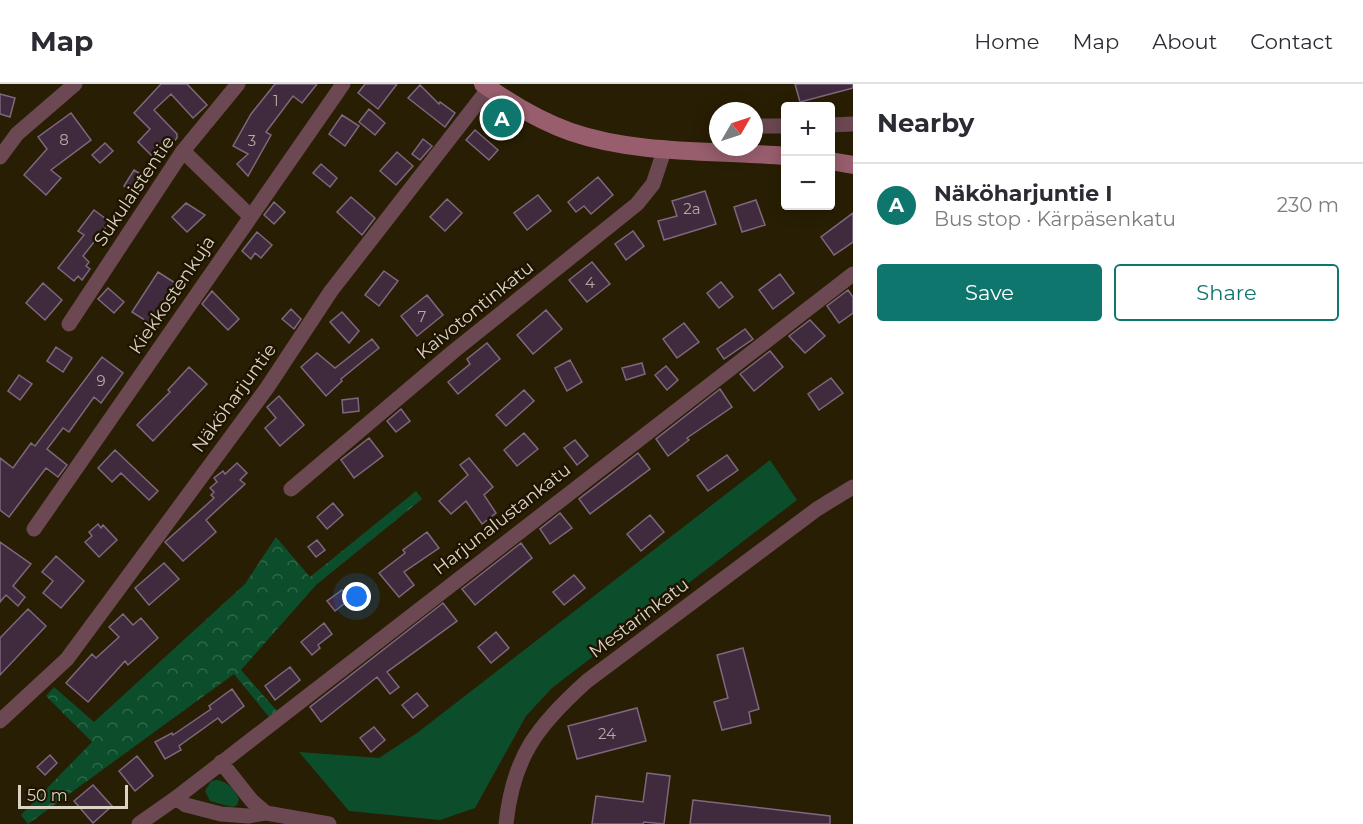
<!DOCTYPE html>
<meta charset="utf-8">
<style>
body{margin:0;font-family:Montserrat,sans-serif;background:#f2f2f3;color:#2b2b33}
.controls{position:absolute;right:18px;top:18px;display:grid;overflow:hidden;border-radius:6px;box-shadow:0 3px 15px #0003}
.controls button{width:54px;height:54px;display:grid;place-items:center;padding:0;border:0;border-bottom:2px solid #e1e1e2;background:#fff;color:#2b2b33;font:30px sans-serif}
.compass{position:absolute;left:709px;top:18px;width:54px;height:54px;border-radius:50%;background:#fff;box-shadow:0 3px 15px #0003;rotate:51deg}
.scale{position:absolute;left:18px;bottom:15px;width:110px;box-sizing:border-box;padding-left:6px;border:3px solid #dbd4c5;border-top:0;font-size:16px;line-height:21px;white-space:nowrap;color:#dbd4c5;-webkit-text-stroke:4px #1e1400;paint-order:stroke}
.you{position:absolute;left:357px;top:513px;width:21px;height:21px;margin:-15px;border:4px solid #fff;border-radius:50%;background:#1a73e8;box-shadow:0 0 0 9px #1a73e833}
.badge{display:grid;place-items:center;width:39px;height:39px;border-radius:50%;background:#0f766e;color:#fff;font-size:20px;font-weight:700}
.pin{position:absolute;translate:-50% -50%;border:3px solid #fff;box-shadow:0 2px 6px #0006}
.list{margin:0;padding:0;list-style:none}
h2{display:flex;justify-content:space-between;align-items:center;height:78px;margin:0;padding:0 24px;font-size:26px}
h2 small{font-size:20px;font-weight:400;color:#7c7c81}
.list li{display:grid;grid-template-columns:39px 1fr auto;gap:18px;align-items:center;box-sizing:border-box;height:84px;padding:0 24px;border-top:2px solid #e1e1e2}
.list b{display:block;font-size:22px;white-space:nowrap}
.list p{margin:0;font-size:20px;white-space:nowrap;color:#7c7c81}
.list em{font-size:20px;font-style:normal;color:#7c7c81}
.actions{display:flex;gap:12px;padding:18px 24px}
.actions a{flex:1;padding:14px 0;border:2px solid #0f766e;border-radius:6px;text-align:center;font-size:21px;color:#0f766e}
.actions .main{background:#0f766e;color:#fff}
.map{position:relative;flex:none;width:853px;height:740px;overflow:hidden}
header{display:flex;align-items:center;gap:36px;box-sizing:border-box;height:84px;padding:0 30px;background:#fff;border-bottom:2px solid #e1e1e2}
header strong{font-size:28px}
nav{display:flex;gap:33px;margin-inline-start:auto;font-size:21px}
main{display:flex}
aside{flex:1;background:#fff}
.map>svg:first-child{display:block}
.grass{fill:#0c4e2c}
.forest{fill:url(#forest-crowns)}
.building{fill:#3f2a3e;stroke:#7f677d;stroke-width:1.5}
.lines{fill:none;stroke-linecap:round;stroke-linejoin:round}
.street{stroke:#6c4852;stroke-width:15}
.secondary{stroke:#985e6e;stroke-width:18}
.labels{text-anchor:middle;dominant-baseline:central;stroke-width:5;stroke-linejoin:round;paint-order:stroke}
.number-label{font-size:15px;fill:#b4aaa3}
.street-label{font-size:18px;fill:#dbd4c5;stroke:#1e1400}
</style>
<header>
<strong>Map</strong>
<nav><a>Home</a><a>Map</a><a>About</a><a>Contact</a></nav>
</header>
<main>
<div class="map">
<svg width="853" height="740" viewBox="0 0 853 740">
<defs>
<pattern id="forest-crowns" width="20" height="18" patternUnits="userSpaceOnUse" patternTransform="scale(1.5)"><rect width="20" height="18" fill="#0c4e2c"/><path d="M2 6a3 3 0 1 1 6 0M12 15a3 3 0 1 1 6 0" fill="none" stroke="#2f6749"/></pattern>
</defs>
<rect width="100%" height="100%" fill="#281e03"/>
<!-- grass -->
<path class="grass" d="M770,376L797,416L552,604L526,632L475,724L440,736L349,727L299,668L379,674L417,649Z
M217,696C227,697 235,706 239,715L237,721L232,723L210,717L205,707L211,697Z"/>
<!-- forest -->
<path class="forest" d="M416,407L422,415L316,501L241,586L277,627L269,633L234,590L28,740L21,731L92,658L46,612L54,603L94,638L245,500L276,453L310,493Z"/>
<!-- building -->
<path class="building" d="M161,0H187L207,21L193,34L171,10L154,26L177,50V54L156,76L138,58L150,45L134,29Z
M275,0H317L302,19L293,12L266,48L271,51L248,92L237,80L248,70L233,62L251,30Z
M365,0H397L378,25L358,9Z
M795,0H853V4L800,18Z
M420,1L439,20L440,18L455,29L445,43L408,14Z
M0,10L15,14L10,33L0,30Z
M369,25L385,39L375,51L359,38Z
M71,29L91,56L51,86L61,94L46,111L24,91L47,65L38,53Z
M342,31L359,42L345,62L329,50Z
M475,46L498,66L489,76L466,56Z
M423,55L432,62L420,76L412,70Z
M105,59L113,67L100,79L92,71Z
M397,68L413,82L396,101L380,87Z
M321,80L337,94L330,103L313,89Z
M134,86L147,94L137,110L124,102Z
M598,93L613,111L591,130L584,122L576,128L568,118Z
M705,107L716,140L664,156L658,137L677,132L672,117Z
M538,111L551,127L527,146L514,129Z
M351,113L375,134L362,151L337,128Z
M447,115L462,129L445,147L430,133Z
M756,116L765,141L742,148L734,123Z
M274,118L285,128L274,140L264,131Z
M186,119L205,131L187,148L172,133Z
M94,126L110,138L83,172L89,178L86,182L90,185L82,196L78,192L74,197L58,184L84,151L78,147Z
M853,129V158L834,171L821,153Z
M633,147L644,162L626,176L615,160Z
M257,148L272,161L261,174L255,169L251,175L242,167Z
M592,178L610,200L587,218L569,196Z
M384,187L398,197L379,222L365,211Z
M158,188L183,204L157,244L132,228Z
M780,190L794,209L773,225L759,206Z
M721,198L733,213L719,224L707,209Z
M43,199L62,216L45,236L26,219Z
M108,204L124,218L114,229L98,215Z
M848,206L853,213V229L839,239L827,222Z
M212,207L239,235L228,246L202,220Z
M427,211L443,231L417,252L401,232Z
M291,225L301,235L294,245L282,235Z
M546,226L562,245L533,270L517,251Z
M342,228L359,247L349,259L330,238Z
M810,236L825,252L805,269L789,252Z
M684,239L699,258L677,274L663,255Z
M745,245L753,255L724,275L717,265Z
M372,255L379,264L341,295L342,297L326,312L301,283L317,269L335,284Z
M487,259L500,275L458,310L448,298L470,280L467,275Z
M56,263L72,274L63,288L47,277Z
M770,267L783,283L754,307L740,290Z
M102,273L123,289L101,319L94,313L69,348L63,344L47,365L67,381L58,393L46,384L9,433L0,426V374L13,384L31,359L35,362Z
M570,276L582,298L567,307L555,284Z
M642,279L645,290L626,296L622,284Z
M666,282L678,296L667,306L655,291Z
M189,283L207,300L153,357L137,341L170,308L168,306Z
M19,291L32,300L20,316L8,307Z
M831,294L843,309L819,326L808,310Z
M720,305L732,323L687,354L689,356L668,372L656,355Z
M524,306L534,317L506,342L496,331Z
M279,312L304,341L280,362L265,344L276,334L267,323Z
M358,314L359,327L343,329L342,316Z
M401,325L410,337L396,348L387,337Z
M524,349L538,365L517,382L504,366Z
M369,354L383,372L354,394L341,376Z
M575,356L588,372L577,381L564,364Z
M115,366L158,407L149,416L121,389L112,398L98,384Z
M638,369L650,385L590,430L579,415Z
M727,371L738,386L708,407L697,392Z
M469,374L493,403L484,411L496,429L482,440L466,417L451,430L439,417L468,391L460,381Z
M237,379L247,389L240,396L245,400L206,436L216,448L183,477L165,458L214,414L211,411L214,408L210,404L217,398L214,394L223,387L225,390Z
M333,419L343,431L327,445L317,433Z
M560,429L572,444L550,460L540,445Z
M650,431L664,448L641,467L627,450Z
M98,440L101,444L103,441L117,456L99,473L85,458L92,452L89,448Z
M427,448L439,464L404,488L414,501L399,513L379,489L405,469L403,466Z
M317,456L325,466L316,473L308,463Z
M0,458L31,480L13,502L25,513L18,522L6,511L0,518Z
M521,459L532,474L475,521L462,505Z
M56,472L84,497L61,524L43,509L53,497L42,488Z
M164,479L179,495L149,521L135,504Z
M574,491L585,504L564,521L553,508Z
M342,506L350,515L335,527L327,517Z
M443,519L457,537L387,588L399,603L390,610L377,593L321,638L310,623Z
M28,525L46,542L0,591V554Z
M123,530L133,541L141,534L158,554L128,581L125,577L88,618L66,599L92,570L96,574L119,553L109,543Z
M324,539L332,550L318,561L320,564L312,571L301,558Z
M496,548L509,564L491,579L478,563Z
M743,564L759,625L749,628L751,639L722,646L714,618L728,614L717,571Z
M290,583L300,596L275,616L265,602Z
M232,605L244,622L222,639L218,634L179,662L181,666L165,675L155,658L172,649L173,651L211,625L209,622Z
M417,609L428,622L413,634L402,621Z
M637,624L646,657L577,675L568,642Z
M374,643L385,656L371,668L360,654Z
M50,671L57,679L45,691L37,683Z
M137,672L153,692L135,707L119,687Z
M647,689L670,692L664,740L644,738L643,740H592L596,712L643,718Z
M93,701L112,722L93,739L74,717Z
M693,716L830,732V740H690Z"/>
<g class="lines">
<!-- street -->
<path class="street" d="M830,41L853,40
M755,42H786
M183,67L250,132
M0,73L17,50L75,0
M69,240L183,67L238,0
M291,405L454,267L637,120L653,100L665,64
M34,445L343,0
M0,637L67,575L267,304L331,207L489,4
M221,678L252,717L266,729
M176,714L186,721L221,730L248,732L266,729L329,740
M139,740L176,714L853,190
M506,740C513,672 538,641 587,597L817,425L853,403"/>
<!-- secondary -->
<path class="secondary" d="M483,0C510,19 540,37 571,48C638,71 716,66 786,72
M830,77L853,81"/>
</g>
<g class="labels">
<!-- number labels -->
<g class="number-label">
<text x="276" y="16">1</text>
<text x="64" y="55">8</text>
<text x="252" y="56">3</text>
<text x="692" y="124">2a</text>
<text x="590" y="198">4</text>
<text x="422" y="232">7</text>
<text x="101" y="296">9</text>
<text x="607" y="649">24</text>
</g>
<!-- street labels -->
<g class="street-label">
<text transform="translate(134 107) rotate(-56)">Sukulaistentie</text>
<text transform="translate(172 211) rotate(-56)">Kiekkostenkuja</text>
<text transform="translate(475 226) rotate(-39)">Kaivotontinkatu</text>
<text transform="translate(234 314) rotate(-54)">Näköharjuntie</text>
<text transform="translate(502 435) rotate(-38)">Harjunalustankatu</text>
<text transform="translate(639 534) rotate(-37)">Mestarinkatu</text>
</g>
</g>
</svg>
<div class="controls">
<button>+</button>
<button>−</button>
</div>
<svg class="compass" viewBox="-18 -18 36 36"><path d="M0-13l5 13h-10z" fill="#e53935"/><path d="M0 13l5-13h-10z" fill="#7c7c81"/></svg>
<div class="scale">50 m</div>
<div class="you"></div>
<div class="pin badge" style="left:502px;top:34px">A</div>
</div>
<aside>
<h2>Nearby<small></small></h2>
<ul class="list">
<li><span class="badge">A</span><div><b>Näköharjuntie I</b><p>Bus stop · Kärpäsenkatu</p></div><em>230 m</em></li>
</ul>
<div class="actions"><a class="main">Save</a><a>Share</a></div>
</aside>
</main>
